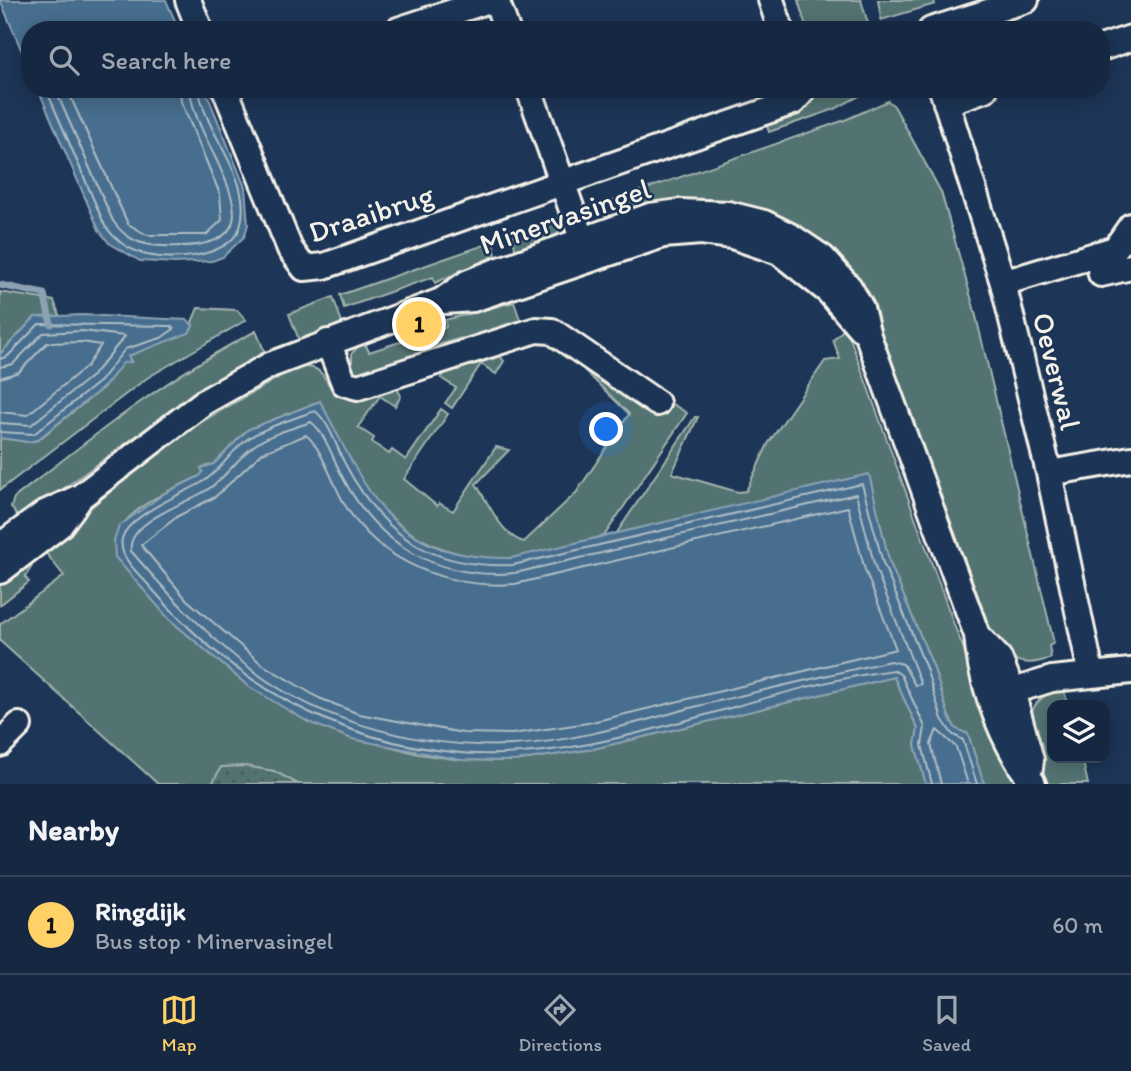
<!DOCTYPE html>
<meta charset="utf-8">
<style>
body{margin:0;font-family:Itim,sans-serif;background:#1f3048;color:#f1f3f6}
.controls{position:absolute;right:21px;bottom:21px;display:grid;overflow:hidden;border-radius:14px;box-shadow:0 4px 18px #0003}
.controls button{width:63px;height:63px;display:grid;place-items:center;padding:0;border:0;border-bottom:2px solid #35445a;background:#162841;color:#f1f3f6;font:35px sans-serif}
.you{position:absolute;left:607px;top:430px;width:24px;height:24px;margin:-18px;border:5px solid #fff;border-radius:50%;background:#1a73e8;box-shadow:0 0 0 10px #1a73e833}
.badge{display:grid;place-items:center;width:46px;height:46px;border-radius:50%;background:#ffd166;color:#111;font-size:23px;font-weight:700}
.pin{position:absolute;translate:-50% -50%;border:4px solid #fff;box-shadow:0 2px 7px #0006}
.list{margin:0;padding:0;list-style:none}
h2{display:flex;justify-content:space-between;align-items:center;height:91px;margin:0;padding:0 28px;font-size:30px}
h2 small{font-size:23px;font-weight:400;color:#9ea6b1}
.list li{display:grid;grid-template-columns:46px 1fr auto;gap:21px;align-items:center;box-sizing:border-box;height:98px;padding:0 28px;border-top:2px solid #35445a}
.list b{display:block;font-size:26px;white-space:nowrap}
.list p{margin:0;font-size:23px;white-space:nowrap;color:#9ea6b1}
.list em{font-size:23px;font-style:normal;color:#9ea6b1}
.icon{flex:none;width:38px;height:38px;fill:none;stroke:currentColor;stroke-width:2;stroke-linecap:round;stroke-linejoin:round}
.map{position:relative;flex:none;width:1131px;height:784px;overflow:hidden}
.search{position:absolute;background:#162841;box-shadow:0 4px 18px #0003;left:21px;right:21px;top:21px;height:77px;display:flex;align-items:center;gap:18px;box-sizing:border-box;padding:0 24px;border-radius:28px;color:#9ea6b1;font-size:26px}
.sheet{height:189px;background:#162841}
nav{display:flex;justify-content:space-around;align-items:center;box-sizing:border-box;height:98px;border-top:2px solid #35445a;background:#162841;font-size:19px;color:#9ea6b1}
nav a{display:grid;justify-items:center;gap:4px}
nav .on{color:#ffd166}
.map>svg:first-child{display:block}
.grass{fill:#527372;stroke:#a3b2ad;stroke-width:2}
.park{fill:url(#park-dots);stroke:#a3b2ad;stroke-width:2}
.water{fill:#476e8f;stroke:#8ca2b3;stroke-width:2}
.lines{fill:none;stroke-linecap:round;stroke-linejoin:round}
.shore{stroke:#afbdc4;stroke-width:2}
.stream{stroke:#8ca2b3;stroke-width:7}
.minor-casing{stroke:#f4f1e8;stroke-width:30}
.minor{stroke:#1d3557;stroke-width:24}
.labels{text-anchor:middle;dominant-baseline:central;stroke-width:5;stroke-linejoin:round;paint-order:stroke}
.street-label{font-size:30px;fill:#f4f1e8;stroke:#1d3557}
</style>
<div class="map">
<svg width="1131" height="784" viewBox="0 0 1131 784">
<defs>
<pattern id="park-dots" width="8" height="8" patternUnits="userSpaceOnUse" patternTransform="scale(1.75)"><rect width="8" height="8" fill="#527372"/><path d="M2 2h.1M6 6h.1" fill="none" stroke="#4d5b5a" stroke-width="1.8" stroke-linecap="round"/></pattern>
</defs>
<rect width="100%" height="100%" fill="#1d3557"/>
<filter id="ink" filterUnits="userSpaceOnUse"><feTurbulence type="fractalNoise" baseFrequency=".0143" numOctaves="2"/><feDisplacementMap in="SourceGraphic" scale="14" xChannelSelector="R" yChannelSelector="G"/><feConvolveMatrix kernelMatrix="1 2 1 2 8 2 1 2 1" color-interpolation-filters="sRGB"/></filter>
<g filter="url(#ink)">
<!-- grass -->
<path class="grass" d="M798,0H861L870,30H807Z
M878,0H934L935,4L881,20Z
M808,89H872L835,109L769,132L767,126L772,120L812,103Z
M888,101L894,106L941,192L974,308L1054,643L1049,646L1051,658C1013,672 1004,654 988,623L871,310L858,290L640,208L618,212L614,200L845,120Z
M560,218C566,242 533,248 516,255L513,236Z
M493,242L496,255L435,283L433,277L344,308L340,295Z
M0,292L54,301L60,317H35L0,354Z
M333,297L342,323L299,340L289,314Z
M514,302L522,325L465,344L462,338L430,347L432,355L356,375L352,370V353L364,341L369,352L446,327L445,320Z
M198,308L237,310L246,320L147,378L0,490V438L28,442L38,440L105,386L123,362H131L128,356L193,326L192,322Z
M846,327L956,630L1020,784H984L968,734L956,729L949,717L933,666L889,561L869,475L616,534L695,417H698L672,473L738,492L746,491L768,444L825,361L840,359L833,340Z
M256,331L266,355L189,398L20,520L11,507L14,498C92,437 168,376 256,331Z
M495,355L500,356L504,361L496,374L481,364L452,408L445,403L456,388L441,378L446,372Z
M578,358L658,415L669,402L687,413L604,536C573,543 541,555 510,558C488,560 468,557 447,550C373,526 354,465 320,401L247,430L214,464L201,468L203,472L200,476C170,490 125,508 114,541L169,619L248,686L389,746L419,754L461,760L514,761L593,749L894,677L918,729L915,745L926,784H158L0,641V624L64,576L42,548L179,435L295,368C333,361 319,392 348,398C365,402 381,388 397,388L401,396L395,406L380,396L358,427L374,438L372,442L389,454L392,450L406,460L441,409L448,414L404,479L437,506L439,503L453,511L496,447L509,450L476,484C488,502 502,537 524,542L576,493L629,414L576,362Z
M27,560L32,566L25,577L29,582L0,605V579Z
M1063,687L1068,705H1052V758H1082L1088,784H1048C1034,746 1009,704 1063,687Z"/>
<!-- park -->
<path class="park" d="M245,766L274,771L298,784H212L221,767Z"/>
<!-- water -->
<path class="water" d="M0,0H166L179,30H30V70Z
M38,89H205L245,187L248,225L244,237L223,257L212,261L175,263L140,261L109,243L99,230Z
M82,315L188,320L193,326L189,333L128,356L131,362L123,363L105,386L37,440L28,442L0,438V354L35,317Z
M320,401C370,495 389,559 511,558L869,474L889,561L933,666L949,717L956,729L968,734L984,784H926L915,745L918,729L894,677L593,749L514,761L461,760L352,739L308,722L248,686L169,619L115,557L114,541L119,526L165,493L200,476L203,472L201,468L214,464L247,430Z"/>
<g class="lines">
<!-- shore -->
<path class="shore" d="M46,89L105,226C114,238 124,247 138,252C164,263 230,259 240,227C255,179 204,134 199,89
M55,89L113,221C126,240 141,245 163,246C303,253 193,149 190,89
M67,89L128,224L147,235H206L222,220L220,194L181,101L180,89
M0,359L8,356L39,324L171,326L174,329L161,338L125,349L100,381L34,434L0,432
M0,367L13,364L43,333L82,331L125,336L94,374L31,425L0,423
M0,378L19,372L47,343L82,342L101,345L87,366L27,415L0,412
M311,422C325,432 334,461 343,478C378,545 438,580 515,573L856,494L875,567L921,684L915,685L903,664L890,661C824,676 759,691 694,707C635,723 573,742 512,745C427,749 325,724 256,673C209,638 169,595 131,551C126,522 187,503 207,490C226,478 238,457 255,445C270,434 294,428 311,422Z
M306,435C321,446 334,487 345,505C380,563 450,589 515,584L848,507L865,570L896,649L588,723L512,734L463,733L359,714L319,698L263,665L187,600L141,545L178,516L215,497L262,453Z
M932,784L922,745L925,727L901,675L894,670C753,688 603,765 461,753C333,741 236,685 152,589C141,575 118,559 122,539C127,516 182,494 201,483C221,472 233,446 254,435C272,425 295,418 315,411C328,420 337,447 344,462C382,534 429,569 513,565L862,484L883,563L926,668L942,719L952,734L963,740L977,784
M941,784L931,744L937,730L956,747L968,784"/>
<!-- stream -->
<path class="stream" d="M0,285L44,294L51,324"/>
<!-- minor casing -->
<g class="minor-casing">
<path id="minor" d="M188,0L200,30
M496,0L507,30
M771,0L781,30
M398,30L489,0
M931,30L1026,0
M1101,48L1131,38
M225,89L290,249L304,268L324,266L793,102L801,93L800,89
M529,89L588,255
M942,89L1003,283L1049,473L1091,673
M946,103L985,89
M1097,254L1101,274L1131,267
M1003,283L1115,249L1131,226
M444,301L473,299L663,235L701,232L732,236L779,252L829,292L860,328
M328,342L344,383L358,387L536,330L552,331L657,403
M1049,473L1131,459
M0,546L45,513L80,497L204,402L270,365L441,301L467,283L497,271L650,216L680,212L728,214L764,223L792,237L823,258L849,287L861,308L868,336L977,635C980,678 996,724 1018,761C1022,770 1029,775 1033,784
M0,571L60,525L78,501
M977,635L999,658L1012,691L1031,760L1030,768
M997,696L1052,679L1131,671
M0,744L19,725"/>
</g>
<!-- minor -->
<use href="#minor" class="minor"/>
</g>
</g>
<g class="labels">
<!-- street labels -->
<g class="street-label">
<text transform="translate(371 213) rotate(-18)">Draaibrug</text>
<text transform="translate(565 216) rotate(-19)">Minervasingel</text>
<text transform="translate(1057 371) rotate(76)">Oeverwal</text>
</g>
</g>
</svg>
<div class="controls">
<button><svg class="icon" aria-label="layers" viewBox="0 0 24 24"><path d="M12 4l9 5-9 5-9-5zM3 14l9 5 9-5"/></svg></button>
</div>
<div class="you"></div>
<div class="pin badge" style="left:419px;top:324px">1</div>
<div class="search"><svg class="icon" aria-label="search" viewBox="0 0 24 24"><circle cx="10" cy="10" r="6"/><path d="M15 15l6 6"/></svg>Search here</div>
</div>
<section class="sheet">
<h2>Nearby<small></small></h2>
<ul class="list">
<li><span class="badge">1</span><div><b>Ringdijk</b><p>Bus stop · Minervasingel</p></div><em>60 m</em></li>
</ul>
</section>
<nav>
<a class="on"><svg class="icon" aria-label="map" viewBox="0 0 24 24"><path d="M3 6l6-2 6 2 6-2v14l-6 2-6-2-6 2zM9 4v14M15 6v14"/></svg>Map</a>
<a><svg class="icon" aria-label="directions" viewBox="0 0 24 24"><path d="M12 3l9 9-9 9-9-9zM9 14v-3h6M13 9l2 2-2 2"/></svg>Directions</a>
<a><svg class="icon" aria-label="saved" viewBox="0 0 24 24"><path d="M7 4h10v16l-5-4-5 4z"/></svg>Saved</a>
</nav>
